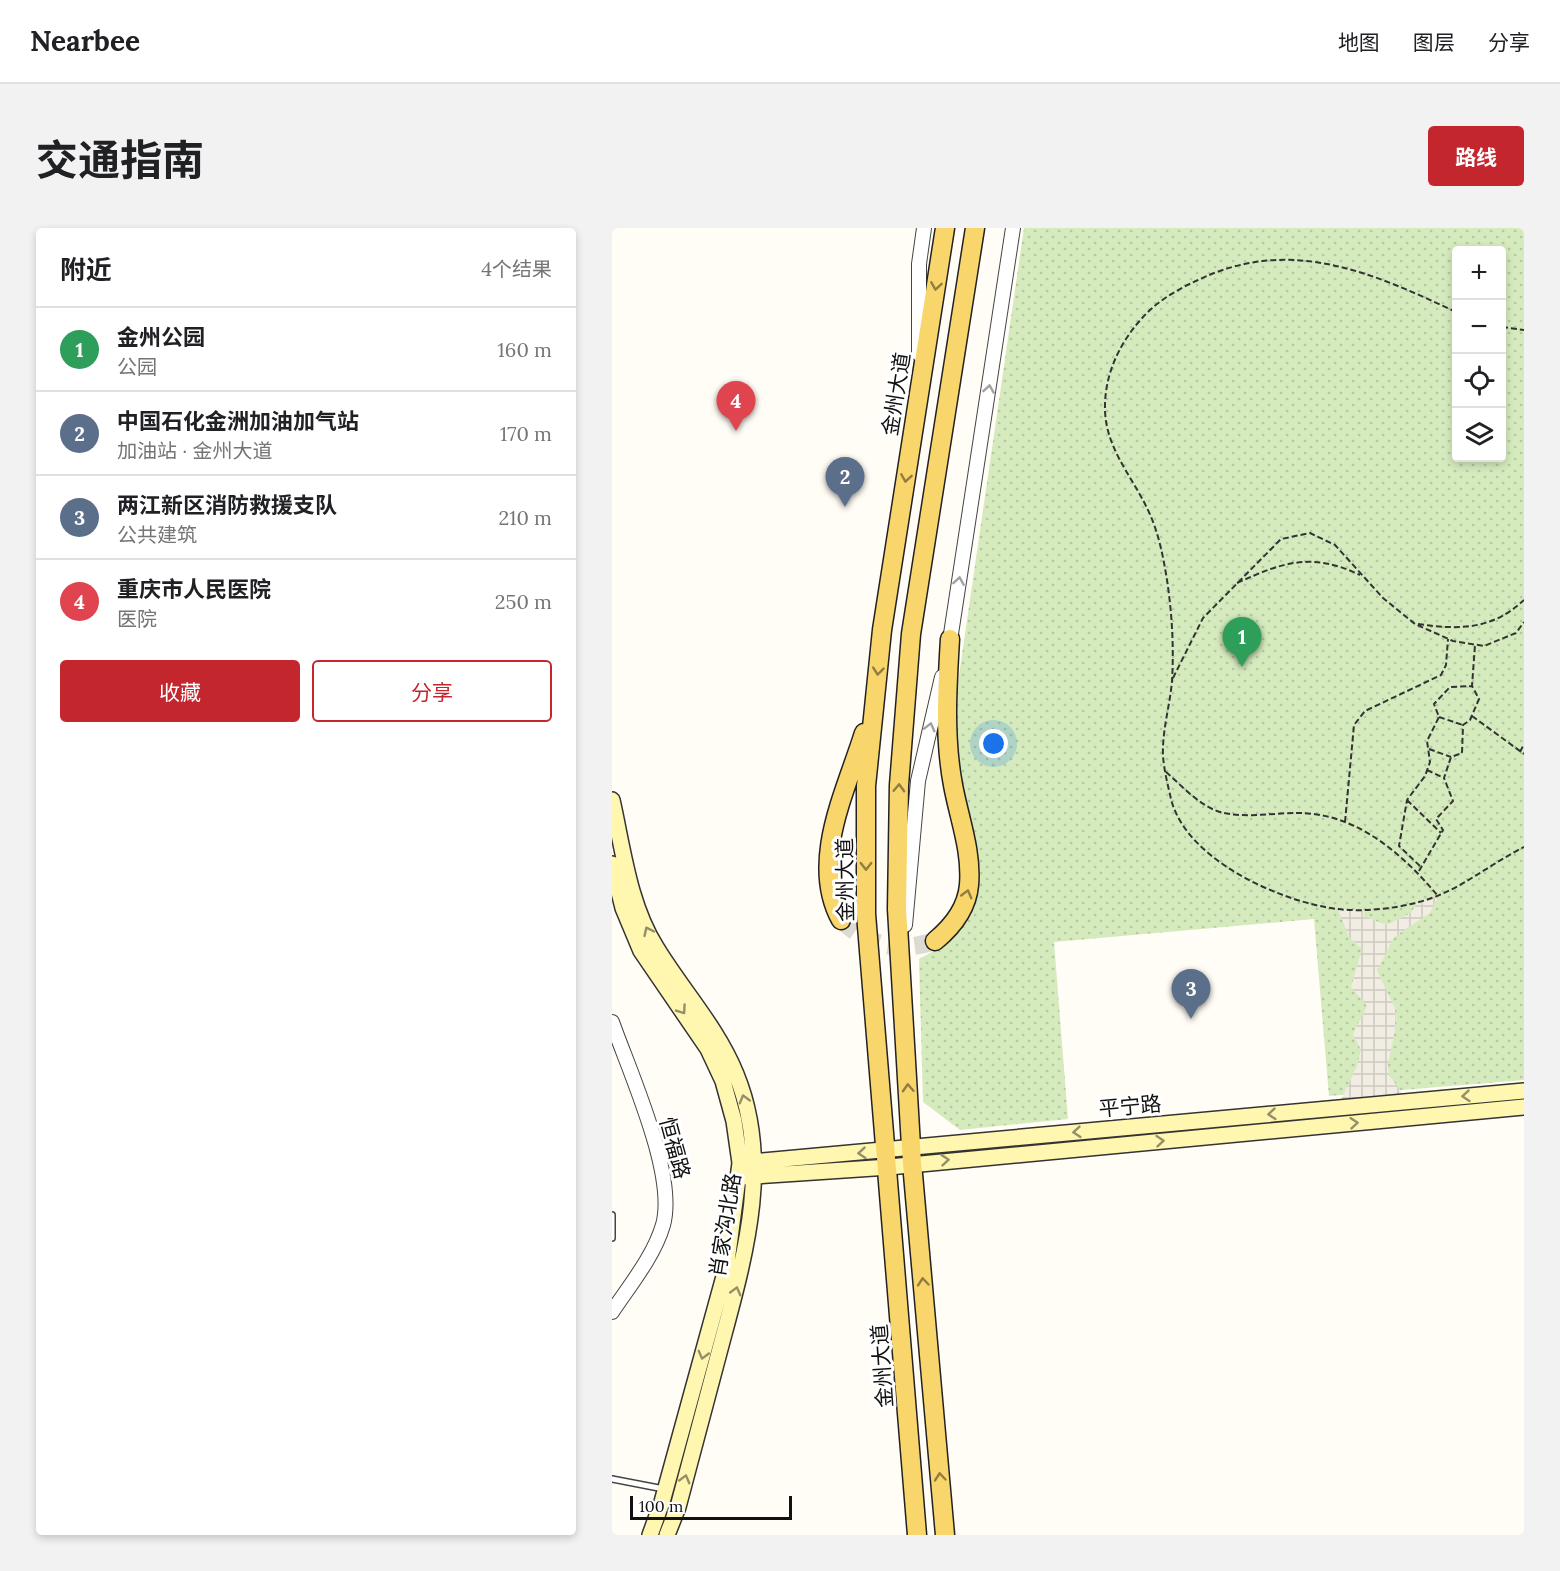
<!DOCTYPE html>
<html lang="zh">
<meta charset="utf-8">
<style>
body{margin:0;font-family:Lora,"Noto Sans SC",serif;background:#f2f2f2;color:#202124}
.controls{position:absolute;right:18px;top:18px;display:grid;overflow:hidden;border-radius:6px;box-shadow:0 3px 9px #0003}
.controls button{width:54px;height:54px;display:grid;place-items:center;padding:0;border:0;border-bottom:2px solid #e0e0e0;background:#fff;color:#202124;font:30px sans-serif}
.scale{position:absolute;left:18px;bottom:15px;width:162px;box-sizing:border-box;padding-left:6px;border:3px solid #111;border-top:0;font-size:16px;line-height:21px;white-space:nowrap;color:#111;-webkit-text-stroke:4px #fff;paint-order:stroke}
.you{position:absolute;left:382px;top:516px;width:21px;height:21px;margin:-15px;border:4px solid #fff;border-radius:50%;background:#1a73e8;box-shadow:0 0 0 9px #1a73e833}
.badge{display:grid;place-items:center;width:39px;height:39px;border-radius:50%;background:#c4262e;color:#fff;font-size:20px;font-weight:700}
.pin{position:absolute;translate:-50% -50px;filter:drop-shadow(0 2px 3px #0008)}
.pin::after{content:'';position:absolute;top:32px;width:21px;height:18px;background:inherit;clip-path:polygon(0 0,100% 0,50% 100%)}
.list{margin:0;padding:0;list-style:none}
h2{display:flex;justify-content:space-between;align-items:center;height:78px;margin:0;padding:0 24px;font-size:26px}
h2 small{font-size:20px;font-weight:400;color:#757577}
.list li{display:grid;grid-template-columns:39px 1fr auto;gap:18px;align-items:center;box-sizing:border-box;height:84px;padding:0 24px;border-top:2px solid #e0e0e0}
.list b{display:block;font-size:22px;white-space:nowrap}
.list p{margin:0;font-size:20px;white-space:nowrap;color:#757577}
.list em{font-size:20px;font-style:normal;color:#757577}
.actions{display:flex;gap:12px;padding:18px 24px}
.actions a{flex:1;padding:14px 0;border:2px solid #c4262e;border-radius:6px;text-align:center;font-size:21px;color:#c4262e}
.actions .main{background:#c4262e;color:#fff}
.icon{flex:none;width:33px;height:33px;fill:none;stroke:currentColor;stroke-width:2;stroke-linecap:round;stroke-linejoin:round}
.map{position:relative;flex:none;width:912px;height:1307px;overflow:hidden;border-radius:6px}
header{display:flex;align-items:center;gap:36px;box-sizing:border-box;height:84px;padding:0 30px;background:#fff;border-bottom:2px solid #e0e0e0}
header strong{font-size:28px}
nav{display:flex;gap:33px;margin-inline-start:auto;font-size:21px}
.intro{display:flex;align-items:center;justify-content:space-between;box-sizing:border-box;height:144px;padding:0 36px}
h1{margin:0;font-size:42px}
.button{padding:15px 27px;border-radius:6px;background:#c4262e;color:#fff;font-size:21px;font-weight:700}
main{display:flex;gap:36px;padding:0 36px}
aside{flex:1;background:#fff;border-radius:6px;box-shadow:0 3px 9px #0003}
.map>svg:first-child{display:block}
.grass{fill:url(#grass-dots);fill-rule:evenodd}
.plaza{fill:url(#plaza-grid)}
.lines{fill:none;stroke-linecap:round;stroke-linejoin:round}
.primary-tunnel{stroke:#dbdad3;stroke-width:18;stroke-dasharray:18 9;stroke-linecap:butt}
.service-casing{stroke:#444;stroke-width:8}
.tertiary-casing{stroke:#444;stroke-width:16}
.secondary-casing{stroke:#333;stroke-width:18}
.primary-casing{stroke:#222;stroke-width:21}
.path{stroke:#333;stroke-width:2;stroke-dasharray:6 3;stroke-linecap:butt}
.service{stroke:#fff;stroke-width:5}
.tertiary{stroke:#fff;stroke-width:14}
.secondary{stroke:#fff6b0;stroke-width:15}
.primary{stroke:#f9d66b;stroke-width:18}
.oneway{stroke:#917d42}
.oneway2{stroke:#a0a0a0}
.oneway3{stroke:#948f68}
.labels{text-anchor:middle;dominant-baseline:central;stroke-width:6;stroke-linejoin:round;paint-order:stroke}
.street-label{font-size:21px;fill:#111;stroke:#fff}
</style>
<header>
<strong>Nearbee</strong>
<nav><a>地图</a><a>图层</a><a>分享</a></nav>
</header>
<div class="intro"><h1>交通指南</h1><a class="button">路线</a></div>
<main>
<aside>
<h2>附近<small>4个结果</small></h2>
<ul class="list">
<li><span class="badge" style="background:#2e9e5b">1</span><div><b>金州公园</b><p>公园</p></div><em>160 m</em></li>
<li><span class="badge" style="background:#5c6f8a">2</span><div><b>中国石化金洲加油加气站</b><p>加油站 · 金州大道</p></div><em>170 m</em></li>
<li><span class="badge" style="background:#5c6f8a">3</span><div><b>两江新区消防救援支队</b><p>公共建筑</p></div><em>210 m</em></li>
<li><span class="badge" style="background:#e0444e">4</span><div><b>重庆市人民医院</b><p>医院</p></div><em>250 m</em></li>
</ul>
<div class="actions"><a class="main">收藏</a><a>分享</a></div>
</aside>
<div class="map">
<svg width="912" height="1307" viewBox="0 0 912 1307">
<defs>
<pattern id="grass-dots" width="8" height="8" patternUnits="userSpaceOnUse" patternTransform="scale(1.5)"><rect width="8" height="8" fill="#d5ebbd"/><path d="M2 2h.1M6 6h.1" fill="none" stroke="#b6c8a1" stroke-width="1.8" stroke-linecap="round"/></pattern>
<pattern id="plaza-grid" width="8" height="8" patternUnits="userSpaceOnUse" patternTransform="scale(1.5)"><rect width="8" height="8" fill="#f1ede2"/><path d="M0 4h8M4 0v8" fill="none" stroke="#cecac1"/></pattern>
</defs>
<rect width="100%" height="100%" fill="#fffdf5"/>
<!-- grass -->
<path class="grass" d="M412,0H912V852L717,868L702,691L442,714L456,891L348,902L311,874L307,731C334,717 344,709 359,682L343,519L344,468ZM844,22H890V230H844Z"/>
<!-- plaza -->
<path class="plaza" d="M826,668L818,685L782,709L765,743L783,780V802L776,836L777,847L796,873L725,880L745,838L749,822L741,806L755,778L739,759L750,721L737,709L726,681L752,682V688L774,697L799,685L805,675Z"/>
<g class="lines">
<!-- primary-tunnel -->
<path class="primary-tunnel" d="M229,692C257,718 286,725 323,713"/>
<!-- service casing -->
<g class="service-casing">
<path id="service" d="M0,987V1010
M0,1251L52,1261"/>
</g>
<!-- tertiary casing -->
<g class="tertiary-casing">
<path id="tertiary" d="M307,126V36L312,0
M337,419L401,0
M293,697L306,553L330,449
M0,794C18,845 65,947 51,997C42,1028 18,1057 0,1084"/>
</g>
<!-- secondary casing -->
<g class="secondary-casing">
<path id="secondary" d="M0,572C11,621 17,676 44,719C70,762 105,799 124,846C161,936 132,1031 108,1121C94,1173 80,1226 66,1279L55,1307
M0,636L11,680L29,723L96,821L111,853L122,893L128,935L114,1041L50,1274L38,1307
M128,935L912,863
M128,949L277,939L912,879"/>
</g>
<!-- primary casing -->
<g class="primary-casing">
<path id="primary" d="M229,692C197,634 234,563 252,505
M323,713C340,699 355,680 357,657C360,623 347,590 341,557C332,509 335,460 338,411
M305,1307L254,686V558L270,402L333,0
M333,1307L300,935L285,681L287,557L299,406L363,0"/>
</g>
<!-- path -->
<path class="path" d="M844,84C759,44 678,8 586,52C569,60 552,69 538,82C511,108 492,143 493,182C494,220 519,247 535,280C546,302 551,327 555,352C560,385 562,419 560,453C558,477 550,503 551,528C552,542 556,558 559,571C574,632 669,674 725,681C751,684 781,681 807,674C846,664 876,637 912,619
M890,99L912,102
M625,355C671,334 700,324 748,347
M806,396C847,402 880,402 912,372
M561,450L591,390L669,311L698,305L723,317L771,370L803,396L841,413L872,418L904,405L912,394
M860,488L912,526
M827,489L851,497
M817,521L839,529
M908,524L912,516
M815,542L832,550
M554,544C569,557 586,576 605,583C629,591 659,585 684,585C743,584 790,625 826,668
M795,572L829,605
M733,594L742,497L753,483L829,447L834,437L836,411
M808,638L787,618L795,572L813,548L818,534L815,513L827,489L822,476L838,459L860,458
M807,643L831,602L824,591L841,573L832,550L839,529L850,525L851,497L858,492L867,471L860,458L863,417"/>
<!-- service -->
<use href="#service" class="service"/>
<!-- tertiary -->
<use href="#tertiary" class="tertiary"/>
<!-- secondary -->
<use href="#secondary" class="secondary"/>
<!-- primary -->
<use href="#primary" class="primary"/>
</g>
<!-- one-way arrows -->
<defs><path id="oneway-chevron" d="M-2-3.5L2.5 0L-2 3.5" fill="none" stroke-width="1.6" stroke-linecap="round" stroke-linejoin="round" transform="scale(1.5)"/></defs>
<g class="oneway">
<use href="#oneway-chevron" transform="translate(324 58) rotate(99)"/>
<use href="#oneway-chevron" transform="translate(294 250) rotate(99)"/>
<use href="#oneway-chevron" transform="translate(266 443) rotate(96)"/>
<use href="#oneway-chevron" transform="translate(287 560) rotate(-88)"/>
<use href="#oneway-chevron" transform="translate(254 638) rotate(90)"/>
<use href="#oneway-chevron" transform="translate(355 666) rotate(-75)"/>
<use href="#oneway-chevron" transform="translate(296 860) rotate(-93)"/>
<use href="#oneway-chevron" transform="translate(311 1054) rotate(-95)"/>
<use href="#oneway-chevron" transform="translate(328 1249) rotate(-95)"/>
</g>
<g class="oneway2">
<use href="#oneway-chevron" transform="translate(377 161) rotate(-81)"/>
<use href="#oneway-chevron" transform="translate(347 353) rotate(-81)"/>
<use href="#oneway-chevron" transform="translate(318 499) rotate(-76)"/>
</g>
<g class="oneway3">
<use href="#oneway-chevron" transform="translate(36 703) rotate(-115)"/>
<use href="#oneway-chevron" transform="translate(70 782) rotate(55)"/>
<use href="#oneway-chevron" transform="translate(854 868) rotate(175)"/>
<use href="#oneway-chevron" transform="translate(132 871) rotate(-106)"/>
<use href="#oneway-chevron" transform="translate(660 886) rotate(175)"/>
<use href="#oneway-chevron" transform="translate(742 895) rotate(-5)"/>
<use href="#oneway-chevron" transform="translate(465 904) rotate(175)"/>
<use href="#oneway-chevron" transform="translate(548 913) rotate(-5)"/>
<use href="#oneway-chevron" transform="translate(250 925) rotate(175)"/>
<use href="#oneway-chevron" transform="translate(333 932) rotate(-5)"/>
<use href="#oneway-chevron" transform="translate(124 1063) rotate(-75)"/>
<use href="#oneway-chevron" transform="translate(91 1127) rotate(105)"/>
<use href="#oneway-chevron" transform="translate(73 1251) rotate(-75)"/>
</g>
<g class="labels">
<!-- street labels -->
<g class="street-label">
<text transform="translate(284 166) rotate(-81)">金州大道</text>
<text transform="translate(233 652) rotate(-91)">金州大道</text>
<text transform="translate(518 878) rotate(-5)">平宁路</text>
<text transform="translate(63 920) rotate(75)">恒福路</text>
<text transform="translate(113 997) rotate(-81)">肖家沟北路</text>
<text transform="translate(270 1138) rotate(-94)">金州大道</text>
</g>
</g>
</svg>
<div class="controls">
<button>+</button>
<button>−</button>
<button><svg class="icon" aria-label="locate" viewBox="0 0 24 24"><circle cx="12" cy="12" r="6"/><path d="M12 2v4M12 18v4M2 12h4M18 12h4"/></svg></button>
<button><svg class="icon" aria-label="layers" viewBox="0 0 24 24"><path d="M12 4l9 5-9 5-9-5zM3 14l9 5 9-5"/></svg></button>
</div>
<div class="scale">100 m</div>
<div class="you"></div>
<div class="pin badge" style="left:630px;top:439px;background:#2e9e5b">1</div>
<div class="pin badge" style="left:233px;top:279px;background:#5c6f8a">2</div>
<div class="pin badge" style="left:579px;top:791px;background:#5c6f8a">3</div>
<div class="pin badge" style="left:124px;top:203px;background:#e0444e">4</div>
</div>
</main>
